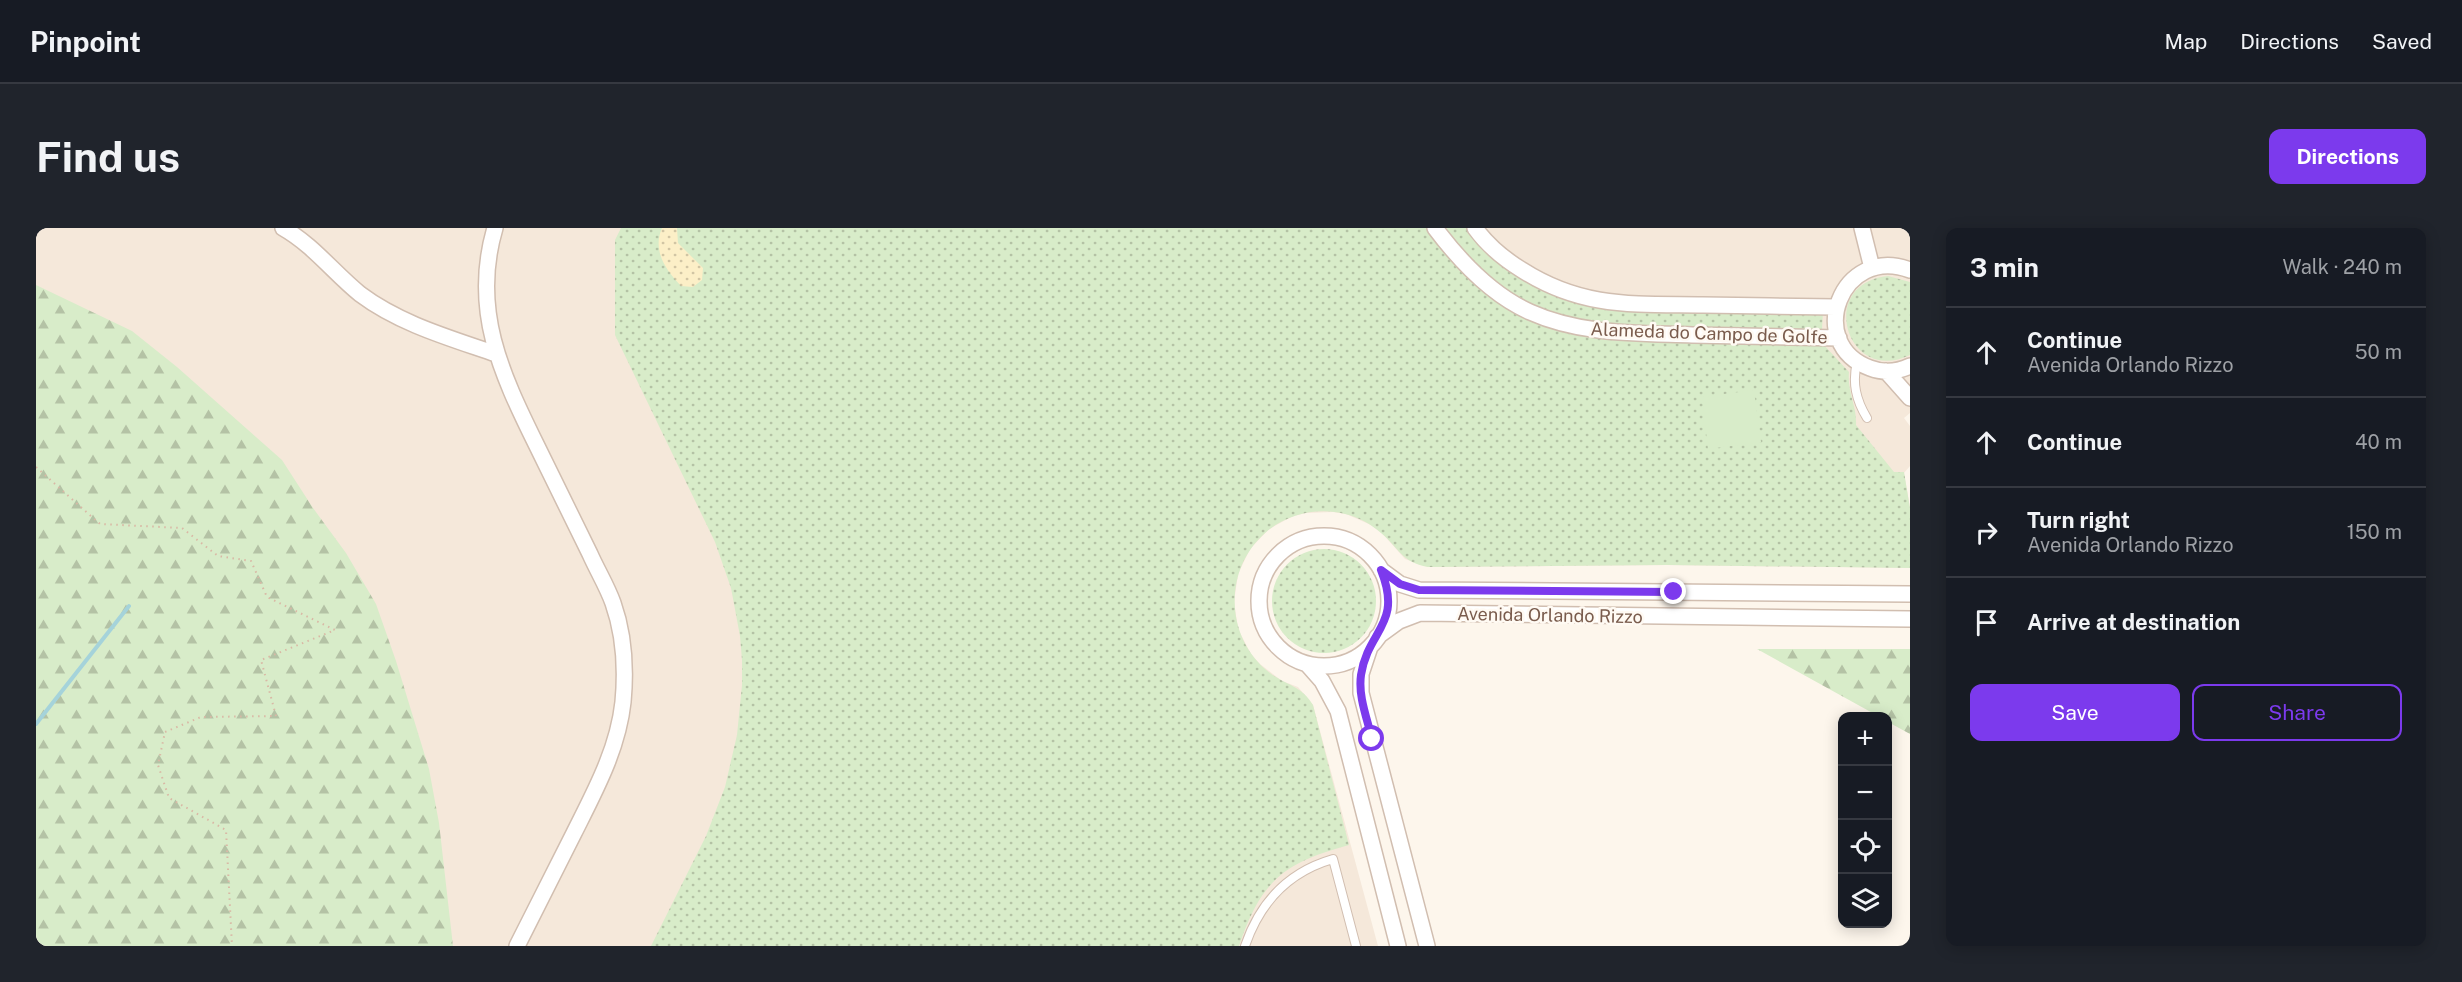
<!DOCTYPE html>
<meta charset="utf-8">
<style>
body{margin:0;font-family:"Public Sans",sans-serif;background:#20242c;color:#f1f3f6}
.controls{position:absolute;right:18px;bottom:18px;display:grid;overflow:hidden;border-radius:12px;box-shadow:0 3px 15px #0003}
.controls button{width:54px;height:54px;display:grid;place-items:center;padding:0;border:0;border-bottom:2px solid #363941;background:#171b24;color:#f1f3f6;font:30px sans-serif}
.stop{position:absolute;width:18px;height:18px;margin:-14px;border:4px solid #7c3aed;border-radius:50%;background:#fff}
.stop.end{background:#7c3aed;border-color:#fff;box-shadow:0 2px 6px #0008}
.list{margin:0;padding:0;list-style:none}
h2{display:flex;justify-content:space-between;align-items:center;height:78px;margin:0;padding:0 24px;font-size:26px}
h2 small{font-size:20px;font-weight:400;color:#9ea1a6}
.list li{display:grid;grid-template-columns:39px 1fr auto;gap:18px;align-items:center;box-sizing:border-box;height:90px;padding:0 24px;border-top:2px solid #363941}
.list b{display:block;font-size:22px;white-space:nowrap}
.list p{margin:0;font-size:20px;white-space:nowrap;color:#9ea1a6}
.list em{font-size:20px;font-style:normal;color:#9ea1a6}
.actions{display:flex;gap:12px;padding:18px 24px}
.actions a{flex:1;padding:14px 0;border:2px solid #7c3aed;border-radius:12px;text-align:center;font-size:21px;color:#7c3aed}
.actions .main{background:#7c3aed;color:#fff}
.icon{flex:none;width:33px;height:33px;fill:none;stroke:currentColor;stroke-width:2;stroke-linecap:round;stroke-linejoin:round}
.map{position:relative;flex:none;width:1874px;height:718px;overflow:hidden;border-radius:12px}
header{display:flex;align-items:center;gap:36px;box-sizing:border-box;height:84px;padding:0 30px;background:#171b24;border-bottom:2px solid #363941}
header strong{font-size:28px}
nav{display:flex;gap:33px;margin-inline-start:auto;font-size:21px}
.intro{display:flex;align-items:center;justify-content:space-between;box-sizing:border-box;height:144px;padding:0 36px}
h1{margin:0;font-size:42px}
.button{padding:15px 27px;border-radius:12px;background:#7c3aed;color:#fff;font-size:21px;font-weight:700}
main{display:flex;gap:36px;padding:0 36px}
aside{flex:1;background:#171b24;border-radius:12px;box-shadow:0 3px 15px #0003}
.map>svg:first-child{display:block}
.residential{fill:#f5e8da}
.grass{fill:url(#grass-dots)}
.forest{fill:url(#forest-firs)}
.sand{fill:url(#sand-dots)}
.park{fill:#d8ecc9}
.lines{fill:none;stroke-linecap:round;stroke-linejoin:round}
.stream{stroke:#a5d3da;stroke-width:4}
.lane-casing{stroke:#d1beb0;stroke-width:10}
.street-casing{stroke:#d1beb0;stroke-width:18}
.path{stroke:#d9b8a5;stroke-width:2;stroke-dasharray:1.5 4.5;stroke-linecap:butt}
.lane{stroke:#fff;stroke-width:8}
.street{stroke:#fff;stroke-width:15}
.route{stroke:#7c3aed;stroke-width:8}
.labels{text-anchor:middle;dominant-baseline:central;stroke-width:5;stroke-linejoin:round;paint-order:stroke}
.street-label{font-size:18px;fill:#7a5c4d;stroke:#fffaf3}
</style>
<header>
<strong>Pinpoint</strong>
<nav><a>Map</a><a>Directions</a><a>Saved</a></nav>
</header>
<div class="intro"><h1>Find us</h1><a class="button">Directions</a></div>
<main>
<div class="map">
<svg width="1874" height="718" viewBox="0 0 1874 718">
<defs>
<pattern id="grass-dots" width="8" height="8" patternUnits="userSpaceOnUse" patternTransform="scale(1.5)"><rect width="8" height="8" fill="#d8ecc9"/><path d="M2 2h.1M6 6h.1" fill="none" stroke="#b4c2a5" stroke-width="1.8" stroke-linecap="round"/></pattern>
<pattern id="forest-firs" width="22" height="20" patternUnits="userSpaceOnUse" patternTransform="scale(1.5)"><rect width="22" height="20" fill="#d8ecc9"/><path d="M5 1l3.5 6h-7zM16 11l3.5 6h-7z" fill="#b4c2a5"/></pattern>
<pattern id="sand-dots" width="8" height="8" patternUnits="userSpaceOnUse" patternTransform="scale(1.5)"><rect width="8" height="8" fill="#fcefc7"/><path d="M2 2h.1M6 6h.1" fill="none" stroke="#d1c5a4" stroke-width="1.8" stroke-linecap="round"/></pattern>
</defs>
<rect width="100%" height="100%" fill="#fdf6ec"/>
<!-- residential -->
<path class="residential" d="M0,0H1874V185L1868,190L1874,198V238L1868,245L1874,280V340L1631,337L1392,339L1369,331L1346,305L1335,297L1310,286L1297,284L1270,285L1257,288L1233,301L1214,321L1202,346L1198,374L1202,401L1215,426L1224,436L1246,453L1262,459L1277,477L1342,718H0Z"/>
<!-- grass -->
<path class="grass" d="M585,0H1394L1505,96C1557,114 1596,111 1649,113C1695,114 1741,115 1787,116L1813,144C1811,164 1821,178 1820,197L1858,244H1868L1874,280V340L1631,337L1392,339C1365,334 1363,320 1345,305C1335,296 1322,289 1309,286C1281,279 1250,286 1228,306C1187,343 1189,411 1234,445C1250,457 1266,458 1277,477L1313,617C1247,635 1225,653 1203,718H615L670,608L689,559L701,507L706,457V432L704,408L695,360L679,314L579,107V12Z
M1410,0H1432L1513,64L1787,82L1786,102C1741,101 1695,100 1650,100C1615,99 1578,102 1545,94C1489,80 1442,48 1410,0Z
M1852,48L1874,54V127C1810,158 1780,55 1852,48Z
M1236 373a52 52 0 1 1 104 0a52 52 0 1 1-104 0Z"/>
<!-- forest -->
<path class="forest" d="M0,57L96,103L141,139L246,232L277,280L310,325L340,376L360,433L393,541L403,595L417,718H0Z
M1721,421H1874V506L1852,494V488H1842Z"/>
<!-- sand -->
<path class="sand" d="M626,0H641L642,15L667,40L666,52L657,59L645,58C630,42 616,23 626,0Z"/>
<!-- park -->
<path class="park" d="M1718,162L1725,214L1672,221L1666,169Z"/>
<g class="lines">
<!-- stream -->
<path class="stream" d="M0,496L93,378"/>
<!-- lane casing -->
<g class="lane-casing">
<path id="lane" d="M1821,134C1816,155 1820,172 1831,190
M1209,718C1224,674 1252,644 1297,631L1320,718"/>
</g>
<!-- street casing -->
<g class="street-casing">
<path id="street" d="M247,0C277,17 297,44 324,66C364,96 414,110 460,126
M459,0C435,81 465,145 500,216C518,253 536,290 554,326C561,342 571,358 577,375C588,406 590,442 587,474C582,521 559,563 538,605C519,642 500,680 481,718
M1399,0C1423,32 1456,67 1494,84C1545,107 1601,105 1656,107C1705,108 1754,109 1803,110
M1439,0C1452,18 1468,31 1486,42C1547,81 1599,76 1667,77C1711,78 1756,78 1800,79
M1826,0L1836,40
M1874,42C1805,16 1768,116 1834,140C1847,145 1861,144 1874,138
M1850,143L1874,170
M1223 373a65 65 0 1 1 130 0a65 65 0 1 1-130 0Z
M1345,342L1364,356L1383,362L1874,366
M1341,409L1363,393L1384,385L1874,391
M1334,419L1325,446V465L1391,718
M1271,436L1286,453L1302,483L1362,718"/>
</g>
<!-- path -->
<path class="path" d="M0,239L64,296L146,300L182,328L215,333L231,369L299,402L225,432L240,488L165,489L129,504L122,537L133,570L190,602L196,718"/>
<!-- lane -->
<use href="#lane" class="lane"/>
<!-- street -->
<use href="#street" class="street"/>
</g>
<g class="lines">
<!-- route -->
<path class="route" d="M1336,511C1331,490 1322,468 1325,447C1332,401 1367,397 1345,342L1364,356L1383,362L1638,364"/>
</g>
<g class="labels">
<!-- street labels -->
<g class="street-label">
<text transform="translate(1673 105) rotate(2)">Alameda do Campo de Golfe</text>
<text transform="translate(1514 387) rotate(1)">Avenida Orlando Rizzo</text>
</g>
</g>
</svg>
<div class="controls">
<button>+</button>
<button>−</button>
<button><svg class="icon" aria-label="locate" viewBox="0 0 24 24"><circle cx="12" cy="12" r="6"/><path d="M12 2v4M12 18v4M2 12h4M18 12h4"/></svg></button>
<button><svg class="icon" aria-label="layers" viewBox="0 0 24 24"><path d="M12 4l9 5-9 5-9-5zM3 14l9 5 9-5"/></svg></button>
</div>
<div class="stop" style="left:1336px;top:511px"></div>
<div class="stop end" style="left:1638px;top:364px"></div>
</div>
<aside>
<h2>3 min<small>Walk · 240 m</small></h2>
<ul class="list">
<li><svg class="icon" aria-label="ahead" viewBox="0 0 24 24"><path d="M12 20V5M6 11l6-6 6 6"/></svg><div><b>Continue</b><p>Avenida Orlando Rizzo</p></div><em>50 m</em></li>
<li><svg class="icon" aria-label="ahead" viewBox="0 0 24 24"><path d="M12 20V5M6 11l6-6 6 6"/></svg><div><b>Continue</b></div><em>40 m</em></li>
<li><svg class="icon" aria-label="right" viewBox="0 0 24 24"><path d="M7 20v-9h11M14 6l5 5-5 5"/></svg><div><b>Turn right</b><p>Avenida Orlando Rizzo</p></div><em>150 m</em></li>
<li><svg class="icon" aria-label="arrive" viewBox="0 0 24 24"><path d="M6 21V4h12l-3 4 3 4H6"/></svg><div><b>Arrive at destination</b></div></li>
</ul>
<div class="actions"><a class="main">Save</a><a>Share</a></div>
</aside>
</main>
